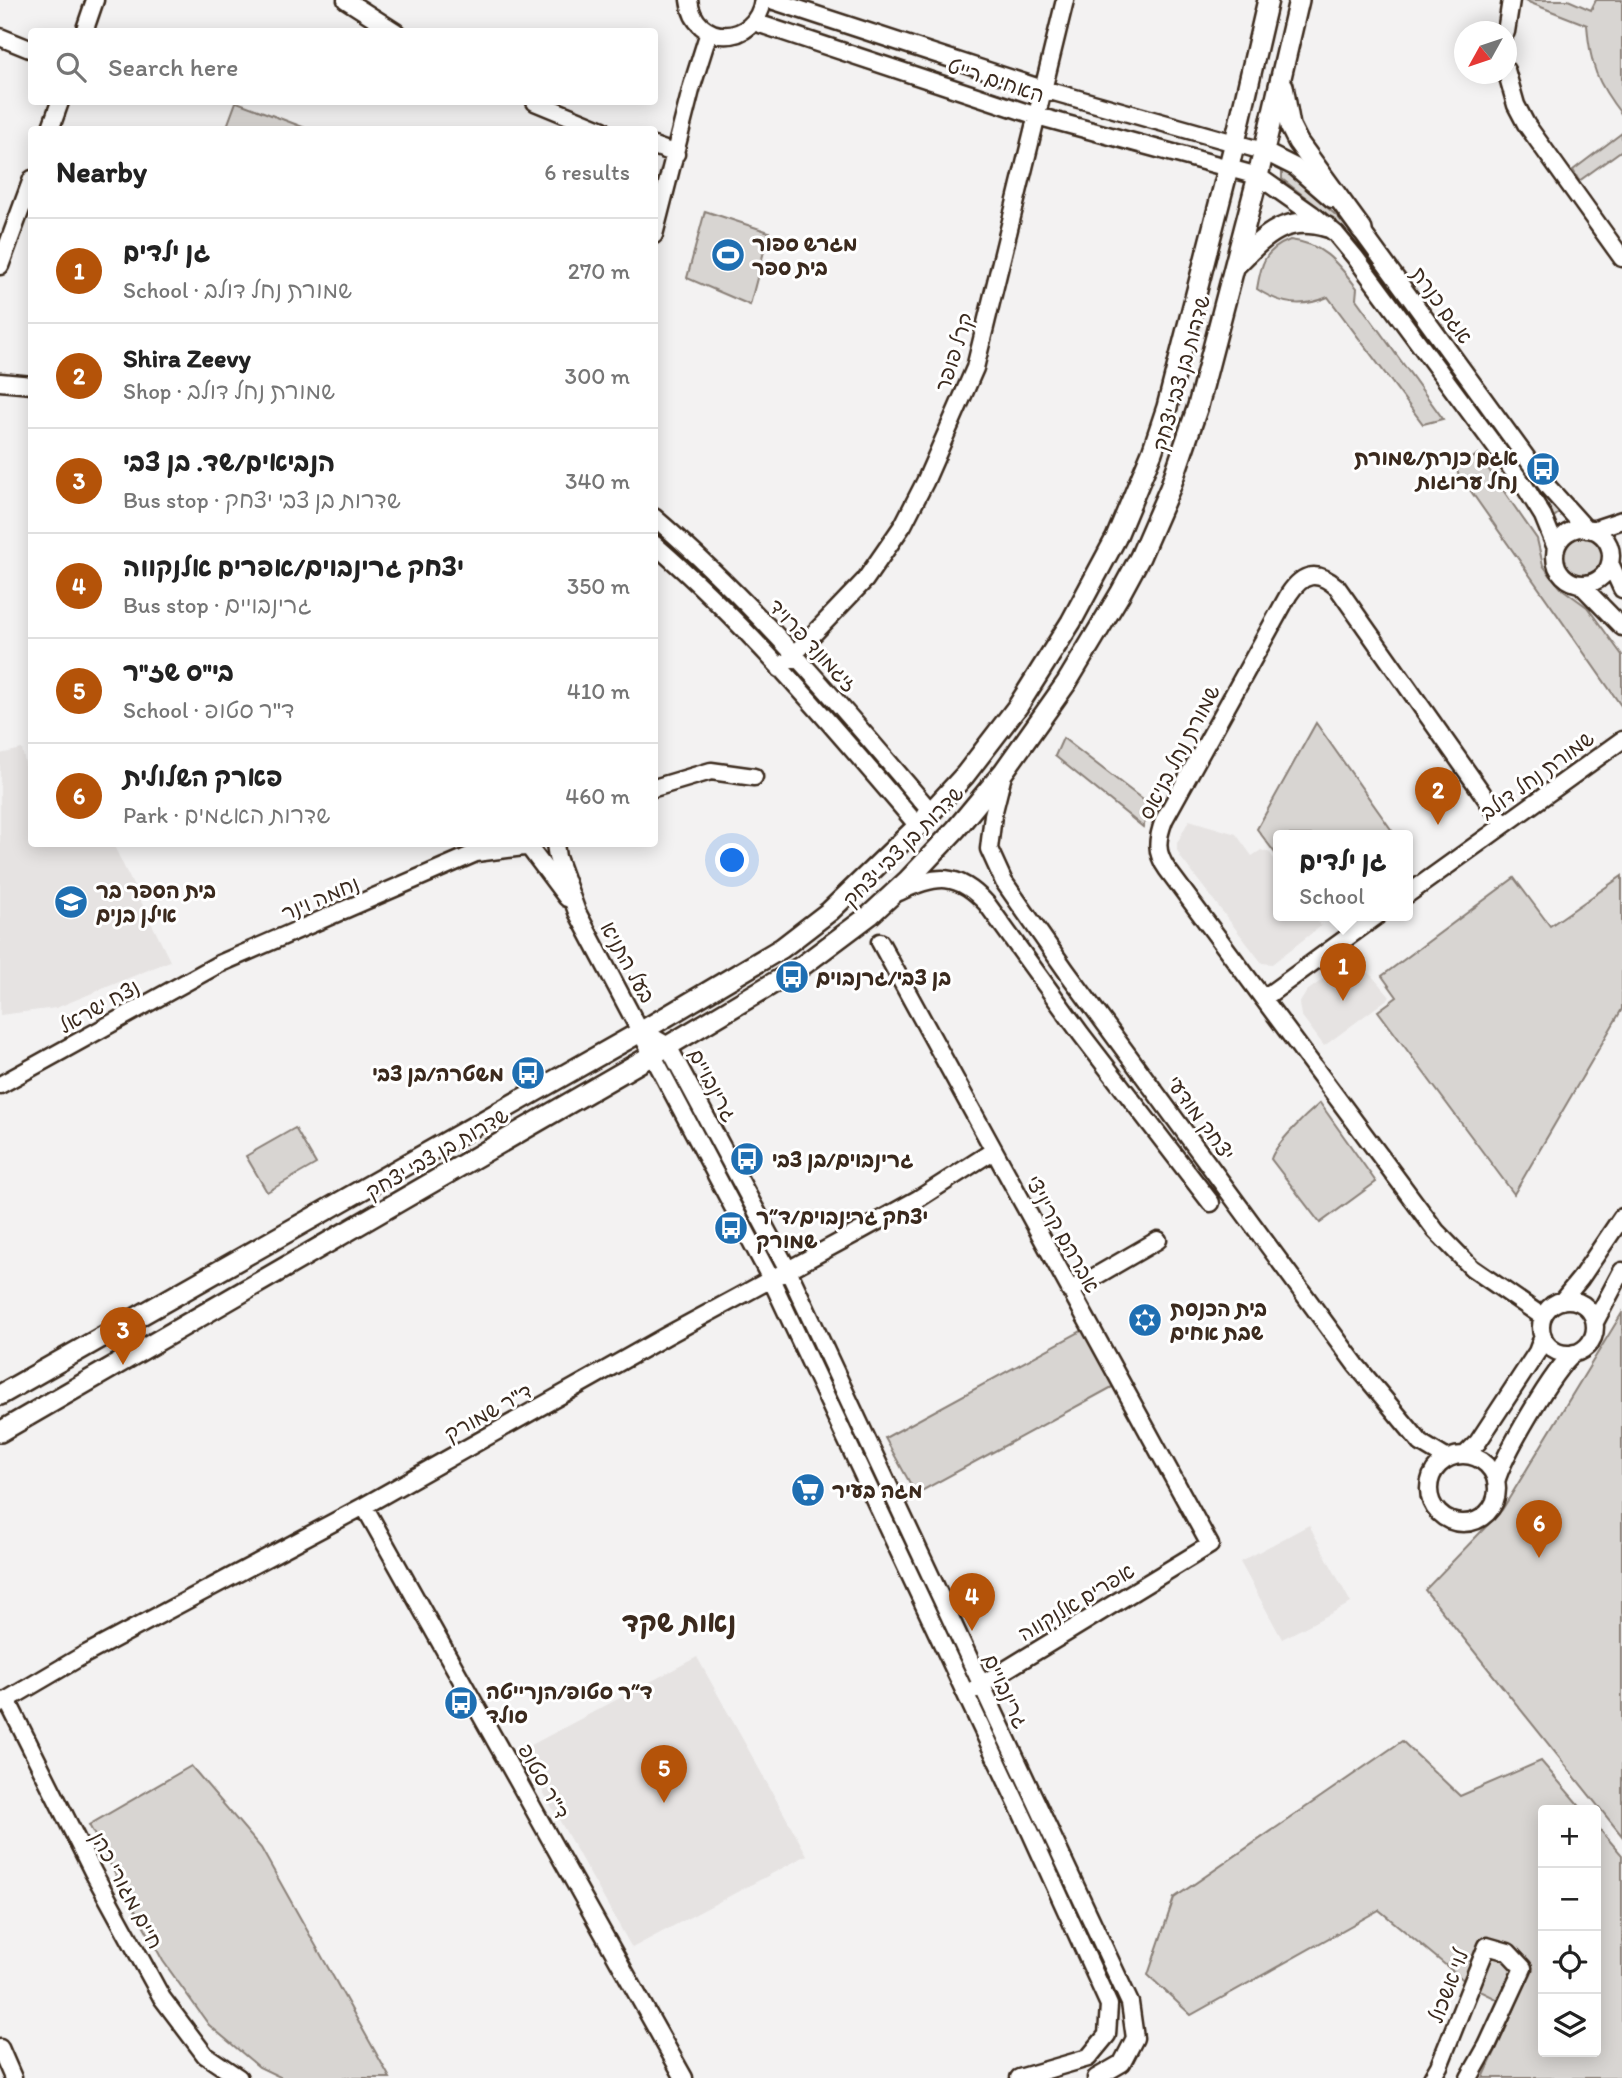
<!DOCTYPE html>
<meta charset="utf-8">
<style>
body{margin:0;font-family:Itim,"Playpen Sans Hebrew",sans-serif;background:#f6f6f6;color:#222}
.controls{position:absolute;right:21px;bottom:21px;display:grid;overflow:hidden;border-radius:7px;box-shadow:0 4px 18px #0003}
.controls button{width:63px;height:63px;display:grid;place-items:center;padding:0;border:0;border-bottom:2px solid #e0e0e0;background:#fff;color:#222;font:35px sans-serif}
.compass{position:absolute;left:1454px;top:21px;width:63px;height:63px;border-radius:50%;background:#fff;box-shadow:0 4px 18px #0003;rotate:230deg}
.you{position:absolute;left:733px;top:861px;width:24px;height:24px;margin:-18px;border:5px solid #fff;border-radius:50%;background:#1a73e8;box-shadow:0 0 0 10px #1a73e833}
.badge{display:grid;place-items:center;width:46px;height:46px;border-radius:50%;background:#b45309;color:#fff;font-size:23px;font-weight:700}
.pin{position:absolute;translate:-50% -58px;filter:drop-shadow(0 2px 4px #0008)}
.pin::after{content:'';position:absolute;top:37px;width:24px;height:21px;background:inherit;clip-path:polygon(0 0,100% 0,50% 100%)}
.popup{position:absolute;left:1273px;top:830px;width:140px;height:91px;box-sizing:border-box;display:grid;place-content:center;border-radius:7px;background:#fff;filter:drop-shadow(0 2px 5px #0005);font-size:23px;white-space:nowrap;color:#767676}
.popup b{font-size:26px;color:#222}
.popup::after{content:'';position:absolute;left:50%;top:100%;margin-left:-14px;border:14px solid transparent;border-top-color:#fff}
.list{margin:0;padding:0;list-style:none}
h2{display:flex;justify-content:space-between;align-items:center;height:91px;margin:0;padding:0 28px;font-size:30px}
h2 small{font-size:23px;font-weight:400;color:#767676}
.list li{display:grid;grid-template-columns:46px 1fr auto;gap:21px;align-items:center;box-sizing:border-box;height:105px;padding:0 28px;border-top:2px solid #e0e0e0}
.list b{display:block;font-size:26px;white-space:nowrap}
.list p{margin:0;font-size:23px;white-space:nowrap;color:#767676}
.list em{font-size:23px;font-style:normal;color:#767676}
.icon{flex:none;width:38px;height:38px;fill:none;stroke:currentColor;stroke-width:2;stroke-linecap:round;stroke-linejoin:round}
.map{position:relative;flex:none;width:1622px;height:2078px;overflow:hidden}
.search{position:absolute;background:#fff;box-shadow:0 4px 18px #0003;left:28px;top:28px;width:630px;height:77px;display:flex;align-items:center;gap:18px;box-sizing:border-box;padding:0 24px;border-radius:7px;color:#767676;font-size:26px}
.panel{position:absolute;background:#fff;box-shadow:0 4px 18px #0003;left:28px;top:126px;width:630px;height:721px;border-radius:7px}
.map>svg:first-child{display:block}
.built{fill:#e6e3e2}
.green{fill:#d8d5d2;stroke:#8a8078;stroke-width:2}
.lines{fill:none;stroke-linecap:round;stroke-linejoin:round}
.minor-casing{stroke:#3b2a1e;stroke-width:21}
.major-casing{stroke:#3b2a1e;stroke-width:24}
.minor{stroke:#fff;stroke-width:16}
.major{stroke:#fff;stroke-width:19}
.labels{text-anchor:middle;dominant-baseline:central;stroke-width:6;stroke-linejoin:round;paint-order:stroke}
.street-label{font-size:21px;fill:#3b2a1e;stroke:#fff}
.poi-label{font-size:21px;font-weight:bold;fill:#3b2a1e;stroke:#fff;text-anchor:start}
.district-label{font-size:28px;font-weight:bold;fill:#3b2a1e;stroke:#fff}
</style>
<div class="map">
<svg width="1622" height="2078" viewBox="0 0 1622 2078">
<rect width="100%" height="100%" fill="#f3f2f2"/>
<filter id="ink" filterUnits="userSpaceOnUse"><feTurbulence type="fractalNoise" baseFrequency=".0143" numOctaves="2"/><feDisplacementMap in="SourceGraphic" scale="14" xChannelSelector="R" yChannelSelector="G"/><feConvolveMatrix kernelMatrix="1 2 1 2 8 2 1 2 1" color-interpolation-filters="sRGB"/></filter>
<g filter="url(#ink)">
<!-- built -->
<path class="built" d="M22,749L28,776L31,777L32,844H113L170,961L56,1008L0,1015V754Z
M1189,820L1236,834L1252,856L1261,850L1270,853L1278,865V915H1313L1321,926L1272,964L1262,963L1181,858L1177,850V843Z
M1355,956L1390,997L1324,1046L1301,1015L1299,1004L1307,991Z
M1309,1525L1351,1603L1282,1639L1240,1562Z
M697,1657L807,1855L632,1948L520,1751Z"/>
<!-- green -->
<path class="green" d="M1523,0H1568L1591,10L1596,0H1622V115C1597,83 1590,65 1587,25Z
M236,102H237L308,129H226Z
M1622,133V150L1579,181L1573,170Z
M1282,168L1338,217L1359,242L1538,486L1560,512L1550,520L1339,227L1318,207L1282,179Z
M705,211L769,232L750,305L687,278Z
M1290,240C1323,243 1338,264 1357,288L1356,299L1443,419L1423,424L1328,297C1302,308 1281,305 1257,289C1261,264 1264,250 1290,240Z
M1478,454L1537,539L1543,565L1550,575L1561,588L1587,607L1622,655V707L1456,470Z
M1562 555a22 22 0 1 1 44 0a22 22 0 1 1-44 0Z
M1316,723L1395,835H1278V857L1257,829Z
M1063,738L1151,806L1143,827L1055,756Z
M1622,876V1009L1514,1194L1378,1011L1397,997L1382,976L1514,878L1550,926Z
M1320,1103L1376,1182L1320,1223L1271,1159C1276,1143 1306,1115 1320,1103Z
M295,1128L316,1164L267,1192L246,1156Z
M1622,1313V1836L1425,1590L1502,1510Z
M1083,1330L1114,1386L916,1494L885,1438Z
M1402,1741L1460,1796L1541,1761L1583,1810H1543V2052H1596V1825L1622,1855V2078H1483L1515,2008L1472,1987L1379,1910L1191,2015L1148,1975L1174,1898Z
M191,1766L261,1848L390,2078H282L259,2067L209,2025L163,1961L89,1825Z"/>
<g class="lines">
<!-- minor casing -->
<g class="minor-casing">
<path id="minor" d="M346,0L396,32
M689,0C694,47 756,47 763,0
M771,0L1043,89L1263,151L1295,167L1332,199
M754,22L1037,116L1258,176L1312,214L1336,234L1355,257L1525,487L1543,516L1556,548
M84,32L95,0
M1506,32L1511,0
M0,37L32,50
M1506,70L1516,105L1526,124L1622,258
M535,102L603,130
M50,130L60,102
M654,146L676,154
M1355,222L1531,464L1549,488L1586,529
M654,235L692,86L709,32
M0,266L32,179
M0,382L32,385
M654,517C757,606 844,709 931,812
M1555 556a28 28 0 1 1 56 0a28 28 0 1 1-56 0Z
M1592,530L1622,520
M654,544C752,629 835,729 918,826
M1610,563L1622,589
M1580,584L1622,627
M780,669L865,580L903,525L925,482L975,368L1065,0
M1003,775L993,815L989,849L1004,882L1067,972L1356,1365L1421,1443L1446,1458
M654,788L711,771L754,777
M1504,824L1337,587C1317,570 1303,573 1289,594L1164,820C1157,839 1155,852 1167,869L1436,1231L1472,1268L1543,1317
M555,844L557,857L577,912L771,1279L1030,1831L1109,2005L1107,2035L1088,2058L1019,2078
M531,850L567,898
M476,853L524,847
M899,892C937,874 958,872 987,904L1081,1034L1211,1203
M1408,894L1622,740
M880,942L1210,1545L971,1691
M1264,998L1378,915
M642,1031L668,1046L788,1270L1130,2003L1135,2038L1122,2063L1096,2078
M0,1085L219,964L476,853L488,844
M1070,1291L1158,1240
M1541 1327a27 27 0 1 1 54 0a27 27 0 1 1-54 0Z
M1562,1301L1580,1279L1622,1217
M1595,1322L1622,1271
M1429 1489a34 34 0 1 1 68 0a34 34 0 1 1-68 0Z
M1465,1455L1478,1442L1537,1352L1543,1336
M1496,1482C1503,1456 1554,1368 1574,1353
M364,1506L684,2078
M7,1700L93,1872L162,1998L205,2055L239,2078
M0,1704L82,1656L364,1506L666,1336L860,1231L918,1199L993,1151
M0,2048L13,2078
M1432,2078L1439,2066L1487,1946L1508,1952L1523,1968L1487,2046L1469,2078"/>
</g>
<!-- major casing -->
<g class="major-casing">
<path id="major" d="M1283,86L1290,126L1298,142L1362,230
M1236,265C1265,236 1284,214 1327,227
M0,1395L642,1031L782,948L830,911L918,826L965,775L1018,706L1071,622L1116,538L1152,452L1167,407L1235,142L1268,0
M0,1432L668,1046L802,966L870,915L908,880L956,829L1004,771L1067,682L1120,594L1140,557L1170,488L1198,406L1258,176L1299,0"/>
</g>
<!-- minor -->
<use href="#minor" class="minor"/>
<!-- major -->
<use href="#major" class="major"/>
</g>
</g>
<!-- icons -->
<defs>
<g id="stadium-disc" transform="scale(1.75)"><circle r="9.5" fill="#1f6fb2" stroke="#fff"/><path d="M0-5a6.5 5 0 1 0 0 10a6.5 5 0 1 0 0-10ZM-3.5-1.8h7v3.6h-7Z" fill="#fff"/></g>
<g id="bus-disc" transform="scale(1.75)"><circle r="9.5" fill="#1f6fb2" stroke="#fff"/><path d="M-5-6H5V4H4V6H2V4H-2V6H-4V4H-5ZM-3.5-4V0h7V-4ZM-3.5 1.2v1.5H-2V1.2ZM2 1.2v1.5H3.5V1.2Z" fill="#fff"/></g>
<g id="school-disc" transform="scale(1.75)"><circle r="9.5" fill="#1f6fb2" stroke="#fff"/><path d="M0-5L7-2L0 1L-7-2ZM-4 1L0 2.5L4 1V4Q0 6-4 4Z" fill="#fff"/></g>
<g id="synagogue-disc" transform="scale(1.75)"><circle r="9.5" fill="#1f6fb2" stroke="#fff"/><path d="M0-6.5L5.6 3.2H-5.6ZM0 6.5L5.6-3.2H-5.6Z" fill="#fff"/></g>
<g id="supermarket-disc" transform="scale(1.75)"><circle r="9.5" fill="#1f6fb2" stroke="#fff"/><path d="M-6-5.5h2.5l.6 2H6L4.5 2H-2.5L-4.4-4H-6ZM-1.5 3.2a1.3 1.3 0 1 0 .1 0ZM3 3.2a1.3 1.3 0 1 0 .1 0Z" fill="#fff"/></g>
</defs>
<g fill-rule="evenodd">
<use href="#stadium-disc" x="728" y="255"/>
<use href="#bus-disc" x="1543" y="469"/>
<use href="#school-disc" x="71" y="902"/>
<use href="#bus-disc" x="792" y="977"/>
<use href="#bus-disc" x="528" y="1073"/>
<use href="#bus-disc" x="747" y="1159"/>
<use href="#bus-disc" x="731" y="1228"/>
<use href="#synagogue-disc" x="1145" y="1320"/>
<use href="#supermarket-disc" x="808" y="1490"/>
<use href="#bus-disc" x="461" y="1703"/>
</g>
<g class="labels">
<!-- street labels -->
<g class="street-label">
<text transform="translate(996 80) rotate(18)">האחים רייט</text>
<text transform="translate(1442 305) rotate(54)">אגם כנרת</text>
<text transform="translate(954 352) rotate(-72)">קרל פופר</text>
<text transform="translate(1181 373) rotate(-74)">שדרות בן צבי יצחק</text>
<text transform="translate(813 645) rotate(47)">זיגמונד פרויד</text>
<text transform="translate(1179 752) rotate(-62)">שמורת נחל בניאס</text>
<text transform="translate(1537 775) rotate(-36)">שמורת נחל דולב</text>
<text transform="translate(903 846) rotate(-45)">שדרות בן צבי יצחק</text>
<text transform="translate(320 898) rotate(-23)">נחמה וינר</text>
<text transform="translate(628 962) rotate(61)">בעל התניא</text>
<text transform="translate(99 1006) rotate(-29)">נצח ישראל</text>
<text transform="translate(713 1085) rotate(62)">גרינבויים</text>
<text transform="translate(1201 1118) rotate(54)">יצחק מודעי</text>
<text transform="translate(437 1153) rotate(-30)">שדרות בן צבי יצחק</text>
<text transform="translate(1063 1234) rotate(61)">אברהם קריניצי</text>
<text transform="translate(488 1412) rotate(-29)">ד"ר שמורק</text>
<text transform="translate(1076 1602) rotate(-31)">אפרים אלנקווה</text>
<text transform="translate(1006 1691) rotate(65)">גרינבויים</text>
<text transform="translate(544 1781) rotate(61)">ד"ר סטופ</text>
<text transform="translate(127 1890) rotate(62)">חיים מגורי כהן</text>
<text transform="translate(1448 1986) rotate(-69)">לוי אשכול</text>
</g>
<!-- poi labels -->
<g class="poi-label">
<text x="752" y="243">מגרש ספור<tspan x="752" dy="24">בית ספר</tspan></text>
<text x="1518" y="457" text-anchor="end">אגם כנרת/שמורת<tspan x="1518" dy="24">נחל ערוגות</tspan></text>
<text x="96" y="890">בית הספר בר<tspan x="96" dy="24">אילן בנים</tspan></text>
<text x="816" y="977">בן צבי/גרנבוים</text>
<text x="504" y="1073" text-anchor="end">משטרה/בן צבי</text>
<text x="772" y="1159">גרינבוים/בן צבי</text>
<text x="756" y="1216">יצחק גרינבוים/ד״ר<tspan x="756" dy="24">שמורק</tspan></text>
<text x="1170" y="1308">בית הכנסת<tspan x="1170" dy="24">שבת אחים</tspan></text>
<text x="832" y="1490">מגה בעיר</text>
<text x="486" y="1691">ד״ר סטופ/הנרייטה<tspan x="486" dy="24">סולד</tspan></text>
</g>
<!-- district labels -->
<g class="district-label">
<text x="679" y="1622">נאות שקד</text>
</g>
</g>
</svg>
<div class="controls">
<button>+</button>
<button>−</button>
<button><svg class="icon" aria-label="locate" viewBox="0 0 24 24"><circle cx="12" cy="12" r="6"/><path d="M12 2v4M12 18v4M2 12h4M18 12h4"/></svg></button>
<button><svg class="icon" aria-label="layers" viewBox="0 0 24 24"><path d="M12 4l9 5-9 5-9-5zM3 14l9 5 9-5"/></svg></button>
</div>
<svg class="compass" viewBox="-18 -18 36 36"><path d="M0-13l5 13h-10z" fill="#e53935"/><path d="M0 13l5-13h-10z" fill="#767676"/></svg>
<div class="you"></div>
<div class="pin badge" style="left:1343px;top:1001px">1</div>
<div class="popup"><b>גן ילדים</b>School</div>
<div class="pin badge" style="left:1438px;top:825px">2</div>
<div class="pin badge" style="left:123px;top:1365px">3</div>
<div class="pin badge" style="left:972px;top:1631px">4</div>
<div class="pin badge" style="left:664px;top:1803px">5</div>
<div class="pin badge" style="left:1539px;top:1558px">6</div>
<div class="search"><svg class="icon" aria-label="search" viewBox="0 0 24 24"><circle cx="10" cy="10" r="6"/><path d="M15 15l6 6"/></svg>Search here</div>
<section class="panel">
<h2>Nearby<small>6 results</small></h2>
<ul class="list">
<li><span class="badge">1</span><div><b>גן ילדים</b><p>School · שמורת נחל דולב</p></div><em>270 m</em></li>
<li><span class="badge">2</span><div><b>Shira Zeevy</b><p>Shop · שמורת נחל דולב</p></div><em>300 m</em></li>
<li><span class="badge">3</span><div><b>הנביאים/שד. בן צבי</b><p>Bus stop · שדרות בן צבי יצחק</p></div><em>340 m</em></li>
<li><span class="badge">4</span><div><b>יצחק גרינבוים/אפרים אלנקווה</b><p>Bus stop · גרינבויים</p></div><em>350 m</em></li>
<li><span class="badge">5</span><div><b>בי&quot;ס שז&quot;ר</b><p>School · ד&quot;ר סטופ</p></div><em>410 m</em></li>
<li><span class="badge">6</span><div><b>פארק השלולית</b><p>Park · שדרות האגמים</p></div><em>460 m</em></li>
</ul>
</section>
</div>
